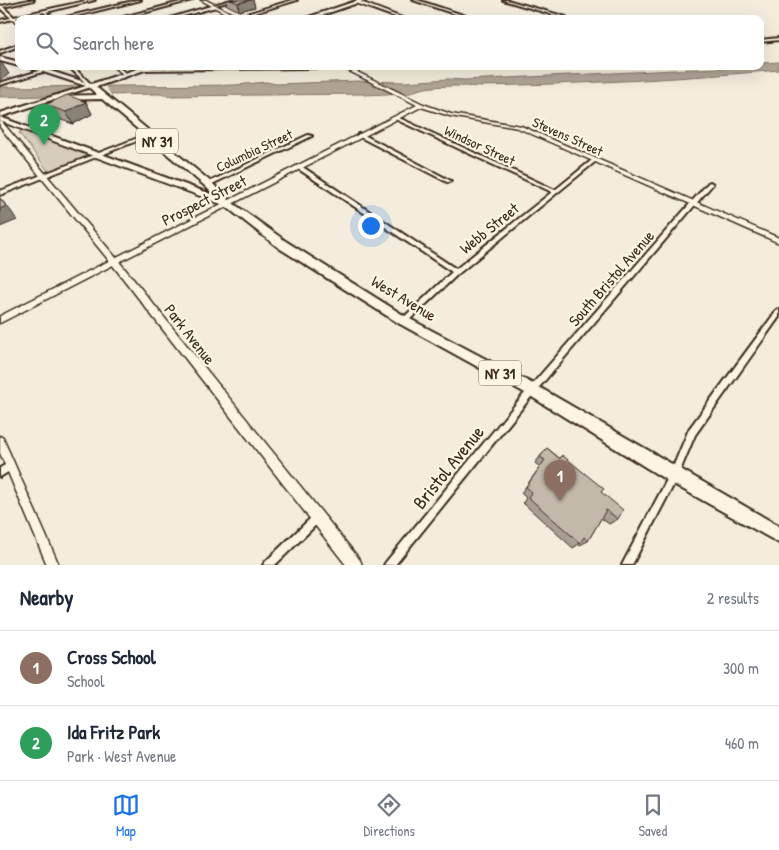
<!DOCTYPE html>
<meta charset="utf-8">
<style>
body{margin:0;font-family:"Patrick Hand",sans-serif;background:#f6f6f7;color:#1f2937}
.you{position:absolute;left:370px;top:225px;width:18px;height:18px;margin:-12px;border:4px solid #fff;border-radius:50%;background:#1a73e8;box-shadow:0 0 0 8px #1a73e833}
.badge{display:grid;place-items:center;width:32px;height:32px;border-radius:50%;background:#1a73e8;color:#fff;font-size:16px;font-weight:700}
.pin{position:absolute;translate:-50% -41px;filter:drop-shadow(0 1px 2px #0008)}
.pin::after{content:'';position:absolute;top:26px;width:18px;height:15px;background:inherit;clip-path:polygon(0 0,100% 0,50% 100%)}
.list{margin:0;padding:0;list-style:none}
h2{display:flex;justify-content:space-between;align-items:center;height:65px;margin:0;padding:0 20px;font-size:21px}
h2 small{font-size:16px;font-weight:400;color:#747a83}
.list li{display:grid;grid-template-columns:32px 1fr auto;gap:15px;align-items:center;box-sizing:border-box;height:75px;padding:0 20px;border-top:1px solid #e0e1e3}
.list b{display:block;font-size:19px;white-space:nowrap}
.list p{margin:0;font-size:16px;white-space:nowrap;color:#747a83}
.list em{font-size:16px;font-style:normal;color:#747a83}
.icon{flex:none;width:28px;height:28px;fill:none;stroke:currentColor;stroke-width:2;stroke-linecap:round;stroke-linejoin:round}
.map{position:relative;flex:none;width:779px;height:565px;overflow:hidden}
.search{position:absolute;background:#fff;box-shadow:0 5px 20px #0002;left:15px;right:15px;top:15px;height:55px;display:flex;align-items:center;gap:12px;box-sizing:border-box;padding:0 18px;border-radius:10px;color:#747a83;font-size:19px}
.sheet{height:215px;background:#fff}
nav{display:flex;justify-content:space-around;align-items:center;box-sizing:border-box;height:70px;border-top:1px solid #e0e1e3;background:#fff;font-size:14px;color:#747a83}
nav a{display:grid;justify-items:center;gap:2px}
nav .on{color:#1a73e8}
.map>svg:first-child{display:block}
.green{fill:#d6cdbd;stroke:#887c6e}
.water{fill:#b0a596;stroke:#817466}
.pier{fill:#f4eddd}
.lines{fill:none;stroke-linecap:round;stroke-linejoin:round}
.minor-casing{stroke:#3b2a1e;stroke-width:4}
.tertiary-casing{stroke:#3b2a1e;stroke-width:3}
.secondary-casing{stroke:#3b2a1e;stroke-width:3}
.primary-casing{stroke:#3b2a1e;stroke-width:4}
.trunk-casing{stroke:#3b2a1e;stroke-width:4}
.minor{fill:#fcf5e5;fill-rule:evenodd}
.tertiary{fill:#fcf5e5;fill-rule:evenodd}
.secondary{fill:#fcf5e5;fill-rule:evenodd}
.primary{fill:#fcf5e5;fill-rule:evenodd}
.trunk{fill:#fcf5e5;fill-rule:evenodd}
.wall{fill:#a89f92;stroke:#3b2a1e}
.shaded-wall{fill:#888277;stroke:#3b2a1e}
.building{fill:#c3b9aa;stroke:#3b2a1e}
.labels{text-anchor:middle;dominant-baseline:central;stroke-width:4.5;stroke-linejoin:round;paint-order:stroke}
.far-street-label{font-size:14px;fill:#3b2a1e;stroke:#fcf5e5}
.shield{fill:#fcf5e5;stroke:#75675a;stroke-width:1}
.shield-label{font-size:15px;font-weight:bold;fill:#3b2a1e}
.street-label{font-size:16px;fill:#3b2a1e;stroke:#fcf5e5}
.near-street-label{font-size:19px;fill:#3b2a1e;stroke:#fcf5e5}
</style>
<div class="map">
<svg width="779" height="565" viewBox="0 0 779 565">
<rect width="100%" height="100%" fill="#f4eddd"/>
<filter id="ink" filterUnits="userSpaceOnUse"><feTurbulence type="fractalNoise" baseFrequency=".02" numOctaves="2"/><feDisplacementMap in="SourceGraphic" scale="10" xChannelSelector="R" yChannelSelector="G"/><feConvolveMatrix kernelMatrix="1 2 1 2 8 2 1 2 1" color-interpolation-filters="sRGB"/></filter>
<g filter="url(#ink)">
<!-- green -->
<path class="green" d="M21,131H26L90,156L49,172L19,133Z"/>
<!-- water -->
<path class="water" d="M779,62V70C680,79 581,84 481,86L482,87C465,86 424,84 411,93L364,95V94L169,96L159,94L0,97V87L235,85L266,82L276,84L357,81L405,82L448,79L464,80L760,66V63Z"/>
<!-- pier -->
<path class="pier" d="M105,86L113,98L42,99L75,87Z"/>
<g class="lines">
<!-- minor casing -->
<g class="minor-casing">
<path id="minor" d="M29,0H34L3,7L14,17L90,0H95L46,12L54,19H51L44,12L16,18L19,21V24L13,19L0,22V20L11,18L0,8V5L2,6Z
M137,0H141L64,19H58Z
M188,0H192L121,19H116Z
M231,0H235L216,5V7L172,19H167Z
M293,0H297L235,19H230Z
M413,0H417L475,19H470Z
M503,0H507L566,17L564,18Z
M356,1H358L405,19H401L356,3Z
M779,38V40L760,42V40Z
M19,44V46L0,53V51Z
M55,66H62L0,85V83Z
M68,66H72L92,85V87H90Z
M113,66H117L128,75L125,76Z
M278,66H386L384,67L143,70L141,69L143,68Z
M395,117H397L555,190L592,160H594L596,161L458,274L406,323L404,324L402,323L401,321L402,319L452,272L297,168V166H301L456,269L552,192L395,119Z
M148,134L152,135L0,195V191Z
M358,134H362L451,181L449,182H447L358,136Z
M308,135L312,136L210,185L208,186L205,184Z
M710,182L713,184L712,185L535,392L395,565H384L386,562L529,388L708,183Z
M779,309V317L695,435L677,478L632,565H622L671,472L689,429L777,310Z
M10,462L13,463L14,466L13,469L0,477V468Z
M317,513L320,515L322,518L320,521L275,565H263L265,562L314,515Z"/>
</g>
<!-- tertiary casing -->
<g class="tertiary-casing">
<path id="tertiary" d="M339,66H345L423,104L451,114L521,126L779,238V243L518,128L450,116L421,107L0,323V316L417,105Z
M0,436L3,438L59,565H47L0,453Z"/>
</g>
<!-- secondary casing -->
<g class="secondary-casing">
<path id="secondary" d="M201,0H206L242,19H236Z
M0,121L2,122L117,259L360,560L362,565H346L111,263L0,127Z"/>
</g>
<!-- primary casing -->
<g class="primary-casing">
<path id="primary" d="M89,85L94,86L0,117L230,201V205H224L0,121V113Z"/>
</g>
<!-- trunk casing -->
<g class="trunk-casing">
<path id="trunk" d="M359,0H366L311,19H303Z
M0,57L19,62V66L0,61Z
M25,66H35L91,84L146,66H156L96,87L211,182L230,201L287,242L408,318L537,386L779,526V543L668,481L527,394L400,324L279,248L224,205L205,186L102,99L54,100L50,98L54,96L97,95L89,87Z"/>
</g>
<!-- minor -->
<use href="#minor" class="minor"/>
<!-- tertiary -->
<use href="#tertiary" class="tertiary"/>
<!-- secondary -->
<use href="#secondary" class="secondary"/>
<!-- primary -->
<use href="#primary" class="primary"/>
<!-- trunk -->
<use href="#trunk" class="trunk"/>
</g>
<!-- wall -->
<path class="wall" d="M226,0H253L255,7L239,11L227,5Z
M86,102L92,114L73,124L53,117L45,105Z
M547,448L601,492L618,519L609,524L601,518L588,541L580,545L579,544L573,548L523,503L526,498L521,493L540,467L535,463Z"/>
<!-- shaded-wall -->
<path class="shaded-wall" d="M251,0H253L255,7L239,11L238,3Z
M1,62L9,74L0,81V63Z
M86,102L92,114L73,124L66,112Z
M0,198L11,211L17,220L0,227Z"/>
<!-- building -->
<path class="building" d="M230,0H251L238,3Z
M67,95L86,102L66,112L45,105Z
M0,198L6,206L0,209Z
M547,448L560,459L562,455L604,489L601,492L623,510L618,519L606,510L588,541L584,537L580,543L528,497L532,492L526,487L545,460L540,457Z"/>
</g>
<g class="labels">
<!-- far-street labels -->
<g class="far-street-label">
<text transform="translate(568 136) rotate(24)">Stevens Street</text>
<text transform="translate(480 145) rotate(25)">Windsor Street</text>
<text transform="translate(254 150) rotate(-25)">Columbia Street</text>
</g>
<!-- shield labels -->
<g class="shield">
<rect x="136" y="128.5" width="42" height="25" rx="4"/>
<rect x="479" y="360.5" width="42" height="25" rx="4"/>
</g>
<g class="shield-label">
<text x="157" y="141">NY 31</text>
<text x="500" y="373">NY 31</text>
</g>
<!-- street labels -->
<g class="street-label">
<text transform="translate(204 200) rotate(-27)">Prospect Street</text>
<text transform="translate(489 228) rotate(-39)">Webb Street</text>
<text transform="translate(611 278) rotate(-49)">South Bristol Avenue</text>
<text transform="translate(404 298) rotate(31)">West Avenue</text>
<text transform="translate(190 334) rotate(52)">Park Avenue</text>
</g>
<!-- near-street labels -->
<g class="near-street-label">
<text transform="translate(448 467) rotate(-51)">Bristol Avenue</text>
</g>
</g>
</svg>
<div class="you"></div>
<div class="pin badge" style="left:560px;top:501px;background:#8d6e63">1</div>
<div class="pin badge" style="left:44px;top:145px;background:#2e9e5b">2</div>
<div class="search"><svg class="icon" aria-label="search" viewBox="0 0 24 24"><circle cx="10" cy="10" r="6"/><path d="M15 15l6 6"/></svg>Search here</div>
</div>
<section class="sheet">
<h2>Nearby<small>2 results</small></h2>
<ul class="list">
<li><span class="badge" style="background:#8d6e63">1</span><div><b>Cross School</b><p>School</p></div><em>300 m</em></li>
<li><span class="badge" style="background:#2e9e5b">2</span><div><b>Ida Fritz Park</b><p>Park · West Avenue</p></div><em>460 m</em></li>
</ul>
</section>
<nav>
<a class="on"><svg class="icon" aria-label="map" viewBox="0 0 24 24"><path d="M3 6l6-2 6 2 6-2v14l-6 2-6-2-6 2zM9 4v14M15 6v14"/></svg>Map</a>
<a><svg class="icon" aria-label="directions" viewBox="0 0 24 24"><path d="M12 3l9 9-9 9-9-9zM9 14v-3h6M13 9l2 2-2 2"/></svg>Directions</a>
<a><svg class="icon" aria-label="saved" viewBox="0 0 24 24"><path d="M7 4h10v16l-5-4-5 4z"/></svg>Saved</a>
</nav>
